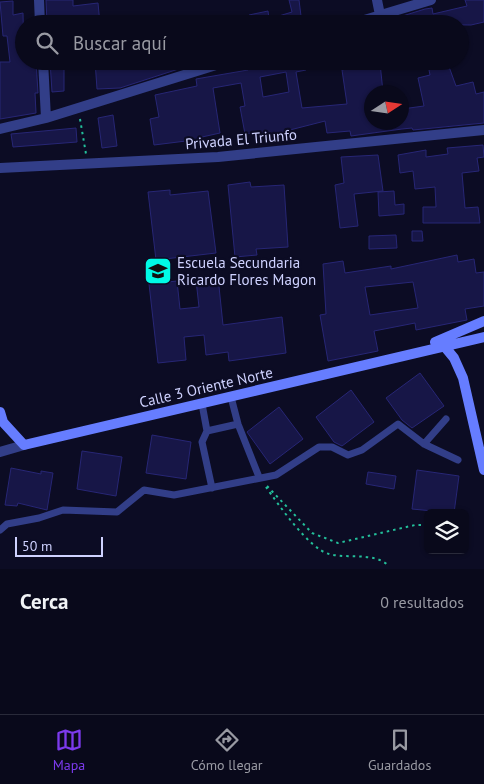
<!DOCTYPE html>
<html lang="es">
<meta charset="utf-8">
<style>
body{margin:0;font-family:"PT Sans",sans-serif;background:#121224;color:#f1f3f6}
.controls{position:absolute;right:15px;bottom:15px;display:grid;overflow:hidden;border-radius:8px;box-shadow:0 1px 4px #0004}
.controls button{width:45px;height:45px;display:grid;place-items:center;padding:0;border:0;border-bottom:1px solid #292a3a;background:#09091b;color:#f1f3f6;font:25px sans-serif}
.compass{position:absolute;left:364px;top:85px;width:45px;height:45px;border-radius:50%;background:#09091b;box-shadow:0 1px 4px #0004;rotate:78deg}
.scale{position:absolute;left:15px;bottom:12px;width:88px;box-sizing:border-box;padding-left:5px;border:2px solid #cfd2ff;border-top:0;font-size:14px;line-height:18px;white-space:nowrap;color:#cfd2ff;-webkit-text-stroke:4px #0c0c24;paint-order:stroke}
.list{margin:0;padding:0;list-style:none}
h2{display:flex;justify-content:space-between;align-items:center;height:65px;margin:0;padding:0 20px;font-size:21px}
h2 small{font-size:16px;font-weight:400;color:#999aa3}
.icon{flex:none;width:28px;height:28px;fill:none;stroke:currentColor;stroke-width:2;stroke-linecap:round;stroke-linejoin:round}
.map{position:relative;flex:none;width:484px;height:569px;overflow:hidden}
.search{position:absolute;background:#09091b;box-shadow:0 1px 4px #0004;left:15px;right:15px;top:15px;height:55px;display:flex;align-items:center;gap:12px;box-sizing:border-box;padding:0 18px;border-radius:28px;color:#999aa3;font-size:19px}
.sheet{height:145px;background:#09091b}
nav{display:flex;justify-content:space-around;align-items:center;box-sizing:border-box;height:70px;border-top:1px solid #292a3a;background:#09091b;font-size:14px;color:#999aa3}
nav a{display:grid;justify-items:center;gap:2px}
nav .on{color:#7c3aed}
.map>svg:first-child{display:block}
.building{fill:#171647;stroke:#272675;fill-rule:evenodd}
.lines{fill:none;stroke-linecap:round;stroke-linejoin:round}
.path{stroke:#23bf9a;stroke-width:2;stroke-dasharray:2.5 4;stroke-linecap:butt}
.lane{stroke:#323e88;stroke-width:7}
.street{stroke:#323e88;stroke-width:10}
.secondary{stroke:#667dff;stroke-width:10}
.labels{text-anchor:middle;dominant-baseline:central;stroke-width:4.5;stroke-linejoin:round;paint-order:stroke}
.street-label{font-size:15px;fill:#cfd2ff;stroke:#0c0c24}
.poi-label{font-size:15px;fill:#cfd2ff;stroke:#0c0c24;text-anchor:start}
</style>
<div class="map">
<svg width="484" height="569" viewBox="0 0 484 569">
<rect width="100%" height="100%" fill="#0c0c24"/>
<!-- building -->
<path class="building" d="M46,0H73V6L98,3L100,24H47Z
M289,0H299L302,24H251L249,15L268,11L269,19L292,12Z
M465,0H484V22L471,25L398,24L396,18L425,9L432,8L433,14L467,6Z
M13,1V15L23,13L24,61H36L38,93H35L36,113L0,119V62H10L7,36H3L0,2Z
M50,61H57L58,69L64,68V91L52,92Z
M95,61H193L194,64L120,88L97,89Z
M268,61H304L306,70L296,72L302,108L347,104L342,70L380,63L383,92H372V122H402V109L424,106L418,78L430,75L429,70L448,64L456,86L473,82L476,94L484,92V123L413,130L412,128L402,129L351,136L350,131L327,133L325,121L286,131L260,135L259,132L245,134L240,107L245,106L241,83L213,88L220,133L202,137V139L154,145L150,119L159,117L155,95L197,86L196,79L248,70L247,64ZM286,72L289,92L263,97L260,77Z
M113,115L117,146L102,148L98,118Z
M76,128L77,142L13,147L11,134Z
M483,145L484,157L477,158L479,171L462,173L465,208L478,207L480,223H423V207H436L435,187L415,189L413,171L400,173L398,155L426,150V157L448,154L447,148Z
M378,155L383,191L354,194L358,226L340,228L335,185L344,183L341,157Z
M250,182L251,187L284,185L288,247L256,249L257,255L235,257L228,185Z
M170,190V195L208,191L216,253L156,260L148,192Z
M394,191L395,205L404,204V214L379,216L378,192Z
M412,231H422L423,241H412Z
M396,235L397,248L369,249V236Z
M457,255L458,262L474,259L476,273L484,272V306L465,309L467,320L416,330L415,323L374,331L378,351L328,361L320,315L326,314L323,264L343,261L345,273L391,266V269ZM413,282L418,308L370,315L365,287Z
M218,277L223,325L282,317L286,353L229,361L228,352L206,355L204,335L184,337L186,360L158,363L149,284L177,281L180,309L199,307L196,280Z
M420,373L444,406L412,428L402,420L386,398Z
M351,390L374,422L342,446L334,442L316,417Z
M279,407L303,439L270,464L247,432Z
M152,435L191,442L186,479L146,473Z
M82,451L122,457L116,496L77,489Z
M11,468L41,474V471L53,473L47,510L18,503L17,506L5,505Z
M417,470L459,476L454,513L412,509Z
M368,472L396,476L394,489L366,484Z"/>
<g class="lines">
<!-- path -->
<path class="path" d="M80,119L86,154
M267,486L312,533L338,543L415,525H428
M266,487C278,504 309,549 329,554C348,559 373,552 388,565"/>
<!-- lane -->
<path class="lane" d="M231,397L238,424L259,477
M202,404L207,431L202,442L212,488
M207,431L238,424
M424,444L446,419
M0,530L7,524L39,518L63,510L117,512L144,490L174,495L276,475L319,447H332L348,455L362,450L398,424L424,444L458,460"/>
<!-- street -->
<path class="street" d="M39,0L40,24
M377,0L380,15
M351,24L431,0
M43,61L46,118
M0,129L46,118L229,61
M0,168L218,157L484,130
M0,452L24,445"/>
<!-- secondary -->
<path class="secondary" d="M440,341L454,358L463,378L484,470
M435,342L484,321
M0,412L3,422L24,445L484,337"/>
</g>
<!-- icons -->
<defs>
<g id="school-square" transform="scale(1.4375)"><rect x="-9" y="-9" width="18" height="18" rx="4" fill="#00fae6" stroke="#0c0c24"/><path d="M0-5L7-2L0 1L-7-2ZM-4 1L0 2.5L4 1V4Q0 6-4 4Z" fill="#111"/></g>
</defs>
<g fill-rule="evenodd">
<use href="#school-square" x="158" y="271"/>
</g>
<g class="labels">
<!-- street labels -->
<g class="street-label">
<text transform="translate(241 139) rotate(-5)">Privada El Triunfo</text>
<text transform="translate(206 387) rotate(-13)">Calle 3 Oriente Norte</text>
</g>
<!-- poi labels -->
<g class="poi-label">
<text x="177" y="262">Escuela Secundaria<tspan x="177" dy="17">Ricardo Flores Magon</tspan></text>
</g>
</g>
</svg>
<div class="controls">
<button><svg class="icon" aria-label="layers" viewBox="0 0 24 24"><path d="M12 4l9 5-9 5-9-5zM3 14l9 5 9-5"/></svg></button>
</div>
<svg class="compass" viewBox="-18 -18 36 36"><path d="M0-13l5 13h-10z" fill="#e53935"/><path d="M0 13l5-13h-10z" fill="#999aa3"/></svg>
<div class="scale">50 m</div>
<div class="search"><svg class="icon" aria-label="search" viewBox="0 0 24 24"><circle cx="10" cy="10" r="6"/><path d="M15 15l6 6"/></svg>Buscar aquí</div>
</div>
<section class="sheet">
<h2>Cerca<small>0 resultados</small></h2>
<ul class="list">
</ul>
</section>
<nav>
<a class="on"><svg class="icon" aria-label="map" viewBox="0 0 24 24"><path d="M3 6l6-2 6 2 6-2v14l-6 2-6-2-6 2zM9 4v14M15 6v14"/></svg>Mapa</a>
<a><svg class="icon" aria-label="directions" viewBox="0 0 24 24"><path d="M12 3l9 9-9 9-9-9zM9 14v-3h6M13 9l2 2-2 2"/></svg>Cómo llegar</a>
<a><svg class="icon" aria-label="saved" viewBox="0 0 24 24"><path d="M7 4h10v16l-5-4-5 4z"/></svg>Guardados</a>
</nav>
